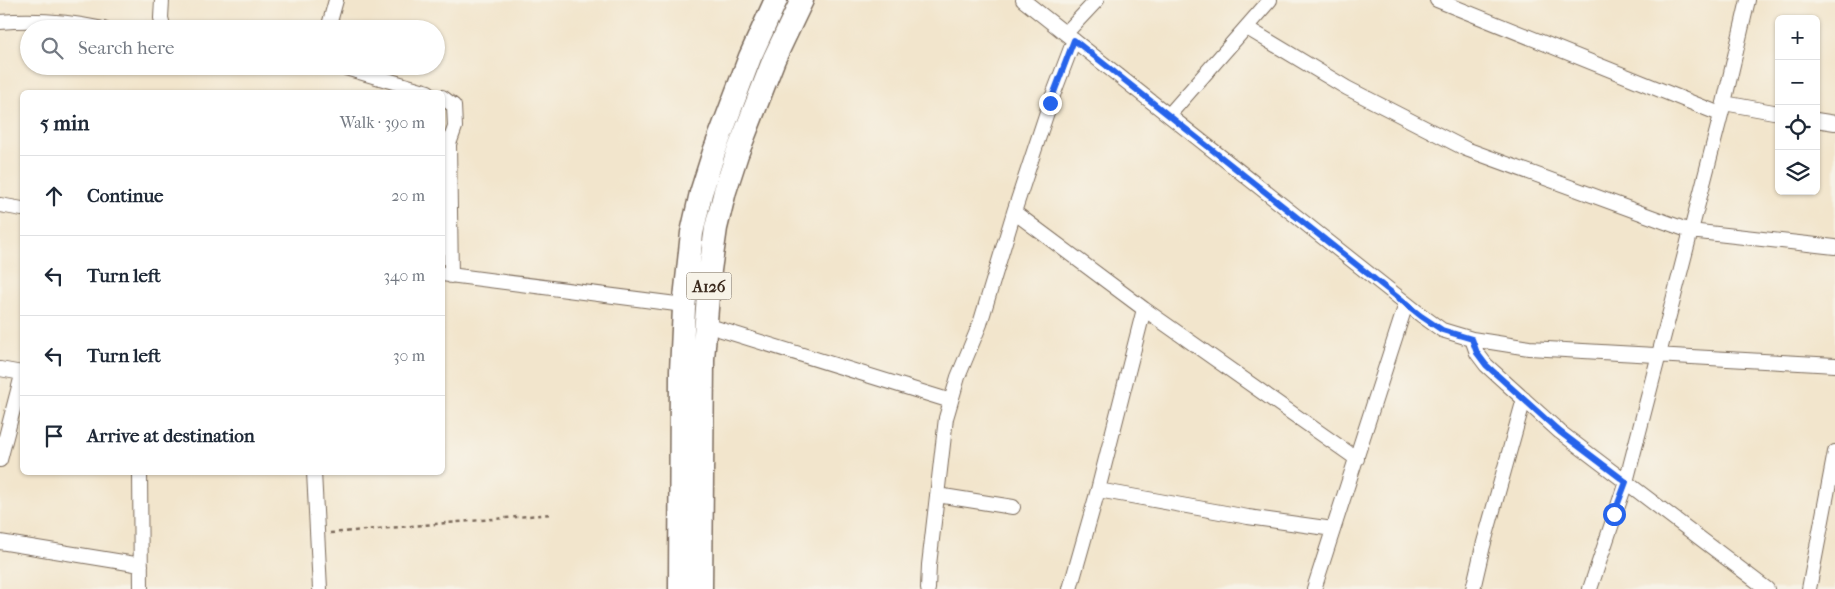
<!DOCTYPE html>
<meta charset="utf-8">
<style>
body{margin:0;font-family:"IM FELL French Canon",serif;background:#f2f2f3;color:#1f2937}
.controls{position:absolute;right:15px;top:15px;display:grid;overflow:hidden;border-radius:8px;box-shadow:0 1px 4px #0004}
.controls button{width:45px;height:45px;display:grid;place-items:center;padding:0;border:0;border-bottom:1px solid #e0e1e3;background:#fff;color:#1f2937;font:25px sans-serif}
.stop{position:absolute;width:15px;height:15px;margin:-11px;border:4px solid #2563eb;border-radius:50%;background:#fff}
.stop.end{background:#2563eb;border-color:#fff;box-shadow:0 1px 5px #0008}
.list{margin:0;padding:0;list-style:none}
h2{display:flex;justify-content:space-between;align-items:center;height:65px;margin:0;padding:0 20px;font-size:21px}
h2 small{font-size:16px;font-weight:400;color:#747a83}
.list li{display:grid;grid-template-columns:32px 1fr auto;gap:15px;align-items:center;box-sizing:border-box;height:80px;padding:0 20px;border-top:1px solid #e0e1e3}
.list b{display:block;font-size:19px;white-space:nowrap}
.list em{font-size:16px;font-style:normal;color:#747a83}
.icon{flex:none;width:28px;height:28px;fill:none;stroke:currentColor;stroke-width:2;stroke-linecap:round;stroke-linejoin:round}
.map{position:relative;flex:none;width:1835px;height:589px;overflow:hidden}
.search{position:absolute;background:#fff;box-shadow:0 1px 4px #0004;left:20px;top:20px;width:425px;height:55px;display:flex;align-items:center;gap:12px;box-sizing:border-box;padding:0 18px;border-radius:28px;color:#747a83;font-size:19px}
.panel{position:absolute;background:#fff;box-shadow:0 1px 4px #0004;left:20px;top:90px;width:425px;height:385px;border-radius:8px}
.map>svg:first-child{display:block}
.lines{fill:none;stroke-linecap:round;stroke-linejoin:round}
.minor-casing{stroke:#7b6b5b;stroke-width:16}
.trunk-casing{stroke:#7b6b5b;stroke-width:25}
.path{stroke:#7b6b5b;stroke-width:2.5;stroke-dasharray:4 4;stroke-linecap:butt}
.minor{stroke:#fff;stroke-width:14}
.trunk{stroke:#fff;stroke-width:22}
.route{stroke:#2563eb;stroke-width:6}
.labels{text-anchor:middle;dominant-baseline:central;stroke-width:5;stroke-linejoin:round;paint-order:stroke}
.shield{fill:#f7f3e8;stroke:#73665b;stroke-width:1}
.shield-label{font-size:16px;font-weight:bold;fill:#3b2a1e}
</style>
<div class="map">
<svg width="1835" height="589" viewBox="0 0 1835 589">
<rect width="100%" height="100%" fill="#f7f3e8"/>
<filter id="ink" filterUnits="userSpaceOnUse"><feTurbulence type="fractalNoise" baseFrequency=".02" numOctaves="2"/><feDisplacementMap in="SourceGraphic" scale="10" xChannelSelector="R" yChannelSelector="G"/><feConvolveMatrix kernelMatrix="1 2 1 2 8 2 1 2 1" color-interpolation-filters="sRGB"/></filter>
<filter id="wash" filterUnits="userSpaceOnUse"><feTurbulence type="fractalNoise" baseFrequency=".0096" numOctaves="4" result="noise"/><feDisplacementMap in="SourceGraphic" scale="20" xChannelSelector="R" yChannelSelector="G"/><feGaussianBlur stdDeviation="1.12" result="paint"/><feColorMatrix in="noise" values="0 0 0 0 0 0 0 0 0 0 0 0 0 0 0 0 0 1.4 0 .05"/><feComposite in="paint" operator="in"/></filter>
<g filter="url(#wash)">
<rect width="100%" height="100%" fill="#f2e5cc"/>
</g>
<g filter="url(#ink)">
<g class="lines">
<!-- minor casing -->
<g class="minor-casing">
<path id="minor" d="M162,0L161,18L164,29
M1023,0L1421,315L1442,330L1472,339L1529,348L1835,365
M1437,0L1720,114
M0,22C35,19 70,22 104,29
M1247,28L1347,88L1466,149L1690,231L1835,247
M328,29L336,0
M1066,33L1097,0
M339,66L428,92
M442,97L454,106L455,127L449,144L451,276
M1724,103L1779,113
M1169,115L1270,0
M1816,120L1835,123
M0,205L22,209
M1014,212L1144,309L1357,459
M442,274L684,305
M706,325L951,401
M1472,339L1477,353L1486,365L1560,432L1767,589
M0,369L22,373
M0,460L22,375
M140,472L141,589
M314,472L320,589
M1098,490L1248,517L1333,529
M937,495L1013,507
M0,542L141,565
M928,589L929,565L946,418L958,377L980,324L1014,212L1050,103L1074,40
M1070,589L1098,490L1144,309
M1314,589L1406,304
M1473,589L1483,546L1524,399
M1590,589L1626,482L1724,103L1748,0
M1809,589L1835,452"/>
</g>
<!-- trunk casing -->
<g class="trunk-casing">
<path id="trunk" d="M680,589L681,371L684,308L692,233L701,193L714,152L750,57L776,0
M701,589L703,359L710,270L716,228L725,191L737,154L774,59L802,0"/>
</g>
<!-- path -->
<path class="path" d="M330,533L552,514"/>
<!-- minor -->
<use href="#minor" class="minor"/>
<!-- trunk -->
<use href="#trunk" class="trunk"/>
</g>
</g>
<g class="lines" filter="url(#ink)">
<!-- route -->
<path class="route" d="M1050,103L1074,40L1421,316L1442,330L1472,339L1477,353L1486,365L1560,432L1626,482L1614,514"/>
</g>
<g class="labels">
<!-- shield labels -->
<rect class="shield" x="686.5" y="272.5" width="45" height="27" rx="4"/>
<g class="shield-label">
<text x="709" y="286">A126</text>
</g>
</g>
</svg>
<div class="controls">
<button>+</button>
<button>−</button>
<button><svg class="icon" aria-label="locate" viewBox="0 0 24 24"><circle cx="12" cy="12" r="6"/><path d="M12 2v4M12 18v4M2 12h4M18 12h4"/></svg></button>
<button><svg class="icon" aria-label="layers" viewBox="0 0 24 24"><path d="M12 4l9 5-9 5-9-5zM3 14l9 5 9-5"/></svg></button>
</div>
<div class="stop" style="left:1614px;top:514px"></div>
<div class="stop end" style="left:1050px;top:103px"></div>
<div class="search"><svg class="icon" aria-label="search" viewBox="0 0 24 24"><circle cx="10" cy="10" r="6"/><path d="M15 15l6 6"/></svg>Search here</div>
<section class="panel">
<h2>5 min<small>Walk · 390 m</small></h2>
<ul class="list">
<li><svg class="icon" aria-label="ahead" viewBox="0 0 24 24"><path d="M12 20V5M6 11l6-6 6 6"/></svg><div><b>Continue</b></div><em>20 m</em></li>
<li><svg class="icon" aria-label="left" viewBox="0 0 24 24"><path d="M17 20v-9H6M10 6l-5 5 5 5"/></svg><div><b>Turn left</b></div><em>340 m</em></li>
<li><svg class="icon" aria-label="left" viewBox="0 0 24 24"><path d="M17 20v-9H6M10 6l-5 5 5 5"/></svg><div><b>Turn left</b></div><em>30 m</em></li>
<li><svg class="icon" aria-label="arrive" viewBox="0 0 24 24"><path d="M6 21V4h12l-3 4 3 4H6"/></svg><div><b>Arrive at destination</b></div></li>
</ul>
</section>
</div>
